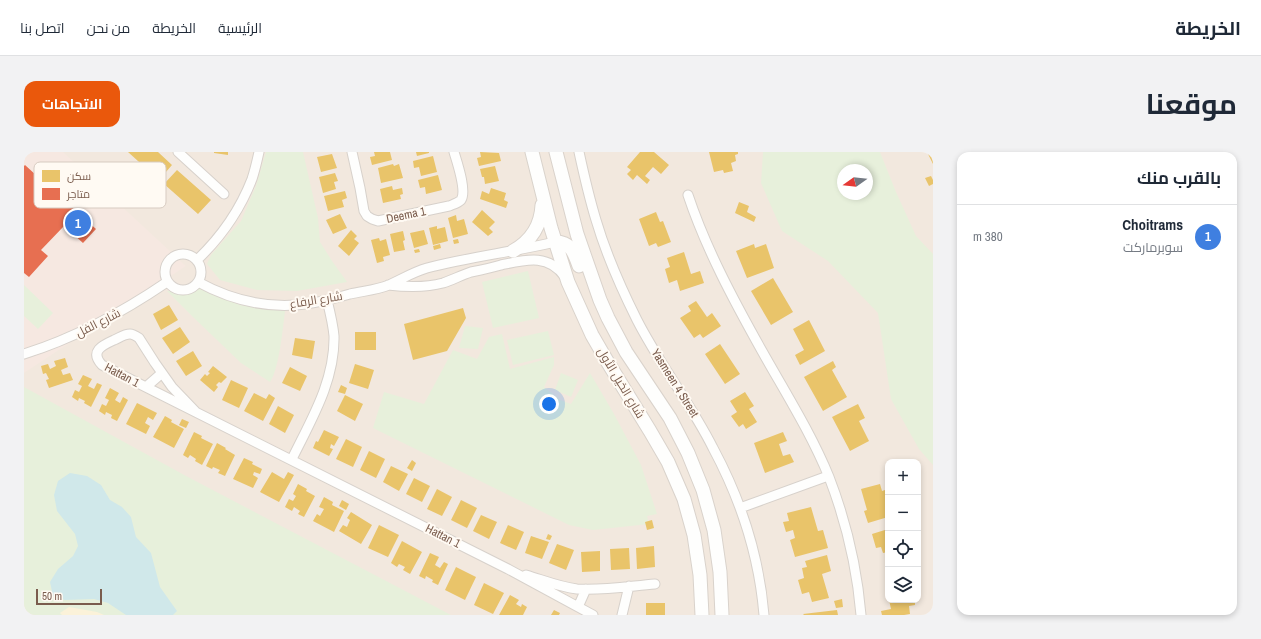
<!DOCTYPE html>
<html lang="ar">
<meta charset="utf-8">
<style>
body{margin:0;font-family:"Archivo Narrow",Cairo,sans-serif;background:#f2f2f3;color:#1f2937;direction:rtl}
.controls{position:absolute;right:12px;bottom:12px;display:grid;overflow:hidden;border-radius:8px;box-shadow:0 2px 6px #0003}
.controls button{width:36px;height:36px;display:grid;place-items:center;padding:0;border:0;border-bottom:1px solid #e0e1e3;background:#fff;color:#1f2937;font:20px sans-serif}
.compass{position:absolute;left:813px;top:12px;width:36px;height:36px;border-radius:50%;background:#fff;box-shadow:0 2px 6px #0003;rotate:255deg}
.scale{position:absolute;left:12px;bottom:10px;width:66px;box-sizing:border-box;padding-left:4px;border:2px solid #7a5c4d;border-top:0;font-size:11px;line-height:14px;white-space:nowrap;color:#7a5c4d;-webkit-text-stroke:3px #fffaf3;paint-order:stroke}
.you{position:absolute;left:525px;top:252px;width:14px;height:14px;margin:-10px;border:3px solid #fff;border-radius:50%;background:#1a73e8;box-shadow:0 0 0 6px #1a73e833}
.badge{display:grid;place-items:center;width:26px;height:26px;border-radius:50%;background:#ea580c;color:#fff;font-size:13px;font-weight:700}
.pin{position:absolute;translate:-50% -50%;border:2px solid #fff;box-shadow:0 1px 4px #0006}
.list{margin:0;padding:0;list-style:none}
h2{display:flex;justify-content:space-between;align-items:center;height:52px;margin:0;padding:0 16px;font-size:17px}
h2 small{font-size:13px;font-weight:400;color:#747a83}
.list li{display:grid;grid-template-columns:26px 1fr auto;gap:12px;align-items:center;box-sizing:border-box;height:64px;padding:0 16px;border-top:1px solid #e0e1e3}
.list b{display:block;font-size:15px;white-space:nowrap}
.list p{margin:0;font-size:13px;white-space:nowrap;color:#747a83}
.list em{font-size:13px;font-style:normal;color:#747a83}
.icon{flex:none;width:22px;height:22px;fill:none;stroke:currentColor;stroke-width:2;stroke-linecap:round;stroke-linejoin:round}
.map{position:relative;flex:none;width:909px;height:463px;overflow:hidden;direction:ltr;border-radius:12px}
header{display:flex;align-items:center;gap:24px;box-sizing:border-box;height:56px;padding:0 20px;background:#fff;border-bottom:1px solid #e0e1e3}
header strong{font-size:19px}
nav{display:flex;gap:22px;margin-inline-start:auto;font-size:14px}
.intro{display:flex;align-items:center;justify-content:space-between;box-sizing:border-box;height:96px;padding:0 24px}
h1{margin:0;font-size:28px}
.button{padding:10px 18px;border-radius:12px;background:#ea580c;color:#fff;font-size:14px;font-weight:700}
main{display:flex;gap:24px;padding:0 24px}
aside{flex:1;background:#fff;border-radius:12px;box-shadow:0 2px 6px #0003}
.map>svg:first-child{display:block}
.residential{fill:#f2e8de;fill-rule:evenodd}
.commercial{fill:#f6e8e1}
.green{fill:#e7f0db;fill-rule:evenodd}
.sand{fill:#fbf2d9}
.water{fill:#d0e8ea}
.homes{fill:#e9c46a}
.shops{fill:#e76f51}
.lines{fill:none;stroke-linecap:round;stroke-linejoin:round}
.minor-casing{stroke:#d7d1cb;stroke-width:11}
.secondary-casing{stroke:#d9d2cb;stroke-width:15}
.minor{stroke:#fefefd;stroke-width:9}
.secondary{stroke:#fefefd;stroke-width:13}
.labels{text-anchor:middle;dominant-baseline:central;stroke-width:4;stroke-linejoin:round;paint-order:stroke}
.street-label{font-size:12px;fill:#7a5c4d;stroke:#fffaf3}
.key{fill:#fffaf3;stroke:#d7cbc1;stroke-width:1}
.key-label{font-size:11px;fill:#7a5c4d}
</style>
<header>
<strong>الخريطة</strong>
<nav><a>الرئيسية</a><a>الخريطة</a><a>من نحن</a><a>اتصل بنا</a></nav>
</header>
<div class="intro"><h1>موقعنا</h1><a class="button">الاتجاهات</a></div>
<main>
<aside>
<h2>بالقرب منك<small></small></h2>
<ul class="list">
<li><span class="badge" style="background:#3f7fe0">1</span><div><b>Choitrams</b><p>سوبرماركت</p></div><em>380 m</em></li>
</ul>
</aside>
<div class="map">
<svg width="909" height="463" viewBox="0 0 909 463">
<rect width="100%" height="100%" fill="#f9f5f0"/>
<!-- residential -->
<path class="residential" d="M0,0H909V463H0ZM819,18H843V42H819ZM864,310H894V448H864Z"/>
<!-- commercial -->
<path class="commercial" d="M0,0H39L162,114L0,221Z"/>
<!-- green -->
<path class="green" d="M242,0H279L294,66L296,90L308,109L323,130L273,139L233,138L196,128L183,112L187,103L217,69L232,34Z
M739,0H856L872,40L892,84L909,102V313L895,297L867,247L854,161L804,109L758,79L737,31ZM819,18H843V42H819Z
M504,119L515,166L469,176L458,130Z
M0,133L29,161L14,177L0,164Z
M173,135L216,153L261,159C259,175 255,218 246,230L217,211L168,164L143,139L162,140Z
M441,174L459,176L454,197L435,196Z
M524,179L530,203L489,213L483,188Z
M478,182L486,217L530,205V213L520,235L536,248L547,252L566,221L590,262L617,313L633,362L623,364L625,372L569,378L545,373L349,276L360,240L400,252L429,198L453,207L465,185Z
M537,221L554,228L547,245L531,238Z
M0,235L162,324L427,463H0Z"/>
<!-- sand -->
<path class="sand" d="M45,455L73,460L80,463H38L36,461Z"/>
<!-- water -->
<path class="water" d="M46,321L63,324L77,333L86,348L98,355L107,365L112,385L127,401L136,435L153,459L149,463H102L84,451L70,447L41,448L29,444L26,430L34,417L49,404L54,394L51,382L33,359L30,343L34,329Z"/>
<!-- homes -->
<path class="homes" d="M104,0H134L148,13L135,28Z
M190,0H204V3L190,1Z
M350,0H366L368,8L348,13L346,5L351,4Z
M392,0H405V1L393,4Z
M456,0L475,1L477,9L455,14L453,6L457,5Z
M616,0H630L645,13L637,22L629,15L621,24L626,28L623,32L613,23L609,28L603,22L607,18L603,15Z
M685,0H714V2L711,3L712,9L707,11L709,19L700,21L699,18L690,20Z
M903,0H909V12Z
M308,2L313,16L297,20L293,5Z
M409,4L413,20L397,24L395,15L390,16L389,9Z
M369,12L370,14L375,12L379,26L357,31L354,16Z
M471,14L475,29L461,32L460,25H458L456,17Z
M153,18L187,48L174,62L140,32Z
M311,21L314,29L310,30L312,37L299,41L295,25Z
M414,23L418,38L402,42L401,35L396,36L394,28Z
M907,24L909,28V32L905,34L901,26Z
M368,34L369,38L378,36L379,42L376,43L377,47L359,51L356,37Z
M467,36L482,41L480,48L484,50L482,56L456,47L458,39L465,42Z
M321,39L323,46L318,48L320,55L304,59L300,44Z
M715,50L725,54L723,60L732,65L730,70L711,61Z
M458,58L471,70L465,76L469,80L464,84L448,70Z
M632,60L636,70L639,69L647,90L634,95L632,91L625,94L615,67Z
M316,62L323,76L309,82L302,68Z
M432,63L433,69L440,67L444,82L429,86L424,66Z
M413,74V77L421,75L424,89L409,93L405,76Z
M327,78L333,84L330,87L335,91L325,104L314,94Z
M400,78L404,92L390,96L386,81Z
M379,79L381,88L379,89L381,98L370,100L366,82Z
M355,86L356,89L362,87L366,103L359,105L360,109L353,111L347,88Z
M434,87L435,91L430,92L429,88Z
M416,92L417,96L410,98L409,94Z
M730,92L731,96L742,92L750,116L723,126L712,99Z
M395,97L396,100L391,101L390,98Z
M660,100L667,122L676,119L680,131L656,139L653,128L645,131L641,117L646,115L643,106Z
M749,126L769,160L747,173L727,139Z
M672,149L683,165L688,161L697,174L679,186L676,182L670,186L656,166L667,159L664,154Z
M145,153L154,168L137,178L129,162Z
M439,156L442,166L423,199L389,208L380,172Z
M785,168L801,199L776,213L771,203L780,198L769,177Z
M156,175L166,190L149,202L138,186Z
M331,180H352V198H331Z
M271,186L291,189L288,207L268,203Z
M696,192L716,222L701,232L681,202Z
M169,199L178,214L162,224L152,209Z
M41,206L44,215L37,218L39,223L46,221L49,228L25,236L22,228L25,227L22,221L19,222L17,214L24,212L26,217L32,214L30,209Z
M809,209L812,215L808,218L823,245L799,259L780,225Z
M331,212L350,218L344,237L325,231Z
M189,214L203,225L197,231L195,230L192,233L194,235L190,240L176,228L181,222L183,224L186,221L184,220Z
M266,215L283,224L276,239L258,231Z
M59,223L68,227L64,234L70,237L73,231L78,233L67,255L60,251L61,249L55,246L54,249L48,245L51,238L55,240L58,234L54,232Z
M207,228L224,236L215,256L198,248Z
M317,233L323,236L321,242L314,240Z
M86,236L95,241L91,248L96,251L99,245L104,248L93,269L87,266L88,263L82,260L81,263L75,259L78,252L82,254L85,248L81,246Z
M721,240L730,254L725,257L733,270L722,277L719,272L715,275L707,264L713,260L706,249Z
M230,241L242,247L245,242L251,246L239,269L220,259Z
M321,243L339,252L331,269L313,259Z
M113,251L133,261L129,268L124,265L121,271L126,274L122,282L102,272Z
M834,252L841,266L835,269L845,289L826,299L808,265Z
M254,254L270,263L261,281L245,272Z
M141,264L148,268L147,270L160,277L150,296L129,285Z
M158,267L165,270L162,276L155,273Z
M300,278L315,285L310,294L307,292L306,296L309,297L305,304L289,296L292,289L294,290Z
M170,280L178,284L177,286L189,292L178,313L171,309L172,307L166,303L164,306L159,303Z
M759,280L763,289L755,292L759,304L766,302L770,310L741,321L730,291Z
M322,287L338,295L329,315L312,307Z
M193,291L202,296L201,297L211,303L201,324L194,321L196,318L189,315L188,317L182,314Z
M345,299L361,307L352,326L336,318Z
M220,306L229,310L228,312L238,317L236,322L230,320L229,323L234,326L229,336L209,327Z
M388,308L392,311L388,319L383,316Z
M367,314L384,322L375,339L359,330Z
M248,320L260,327L264,320L270,323L255,350L236,340Z
M390,326L406,334L398,350L382,342Z
M274,332L283,337L282,339L291,344L280,365L274,362L276,359L270,355L268,359L261,355L265,347L269,349L272,344L269,342Z
M856,332L858,339L861,338L864,349V365L844,371L840,359L843,358L837,337Z
M413,337L428,345L418,364L403,357Z
M300,345L309,350L308,353L320,359L310,380L289,369L293,362L296,364L300,357L295,355Z
M318,348L325,352L322,358L315,354Z
M437,348L453,356L443,376L427,368Z
M787,355L794,379L799,378L804,396L771,405L766,388L771,386L769,378L762,380L759,370L765,369L763,361Z
M327,360L348,373L337,392L315,379L319,373L323,375L326,368L323,366Z
M457,363L473,370L465,387L449,379Z
M628,368L630,376L623,378L621,370Z
M355,373L375,383L364,405L344,396Z
M484,373L500,380L492,398L476,391Z
M864,377V400L859,401L857,395L852,396L848,382Z
M524,382L528,384L526,388L522,387Z
M507,384L525,390L518,407L501,401Z
M378,389L398,400L386,422L379,418L381,415L375,412L373,415L367,411Z
M533,392L550,398L542,418L525,411Z
M630,394L631,415L613,417L612,396Z
M605,396L606,417L587,418L586,397Z
M576,399V419L558,420L557,400Z
M406,401L415,405L411,413L416,416L420,410L424,412L414,433L408,430L409,428L402,424L401,427L395,424Z
M803,403L807,419L798,422L805,446L788,450L785,440L778,442L774,428L780,426L778,416L783,415L781,409Z
M432,415L452,425L441,448L421,438Z
M460,431L480,441L469,462L450,453Z
M486,443L495,448L492,452L497,455L498,452L503,455L499,463H475Z
M818,447L819,455L812,456L810,449Z
M865,448H891V453L885,454L886,462L880,463H858L857,459L867,457Z
M622,451H641V463H622Z
M530,458L536,461L535,463H527Z
M813,458L814,463H780L779,462Z"/>
<!-- shops -->
<path class="shops" d="M1,13L25,35L28,31L38,41L35,44L72,77L59,91L40,74L17,98L24,104L5,125L0,121V14Z"/>
<g class="lines">
<!-- minor casing -->
<g class="minor-casing">
<path id="minor" d="M154,0L200,42
M328,0L336,36L340,59L343,64L348,67L354,69L425,54C430,52 434,51 437,48C443,39 433,10 430,0
M555,0C560,23 565,45 572,68C582,102 597,136 613,168C636,213 667,252 689,296C718,350 735,403 740,463
M664,43C682,97 710,149 738,199C761,240 787,281 805,325C822,369 833,416 837,463
M141 120a18 18 0 1 1 36 0a18 18 0 1 1-36 0Z
M173,108C197,85 216,58 228,27C231,18 233,9 235,0
M174,130C207,148 244,157 282,152C297,150 312,146 326,142C339,139 353,138 365,133C378,127 389,120 403,116C445,105 489,100 531,90
M364,133C382,135 401,136 419,131C428,128 438,123 447,120C457,118 467,116 477,113C501,108 524,101 541,125
M0,202C51,186 99,160 143,130
M122,235L138,221
M172,260L148,235L131,211L115,186C112,184 109,182 106,182C100,182 95,186 90,188C79,193 65,199 78,213L484,417L569,463
M268,307C287,268 311,229 310,184C309,172 306,160 303,148
M716,356L804,324
M502,423C519,428 536,435 553,437C577,439 607,434 631,432
M554,455L562,437
M598,463L605,434"/>
</g>
<!-- secondary casing -->
<g class="secondary-casing">
<path id="secondary" d="M508,0L527,76L544,130L568,183L583,209L626,279L644,310L660,347L670,383L676,423L678,463
M532,0L553,82L576,148L584,166L602,200L646,266L664,301L679,338L690,378L696,420L698,463
M531,90C547,90 550,100 555,114
M489,99C507,89 517,74 518,53"/>
</g>
<!-- minor -->
<use href="#minor" class="minor"/>
<!-- secondary -->
<use href="#secondary" class="secondary"/>
</g>
<g class="labels">
<!-- street labels -->
<g class="street-label">
<text transform="translate(382 63) rotate(-12)">Deema 1</text>
<text transform="translate(292 148) rotate(-9)">شارع الرفاع</text>
<text transform="translate(74 171) rotate(-27)">شارع الفل</text>
<text transform="translate(98 223) rotate(28)">Hattan 1</text>
<text transform="translate(597 231) rotate(59)">شارع الخيل الأول</text>
<text transform="translate(651 231) rotate(58)">Yasmeen 4 Street</text>
<text transform="translate(419 384) rotate(27)">Hattan 1</text>
</g>
</g>
<!-- legend -->
<rect x="10" y="10" width="132" height="46" rx="6" class="key"/>
<rect x="18" y="18" width="18" height="12" fill="#e9c46a"/>
<rect x="18" y="36" width="18" height="12" fill="#e76f51"/>
<g class="key-label">
<text x="43" y="28">سكن</text>
<text x="43" y="46">متاجر</text>
</g>
</svg>
<div class="controls">
<button>+</button>
<button>−</button>
<button><svg class="icon" aria-label="locate" viewBox="0 0 24 24"><circle cx="12" cy="12" r="6"/><path d="M12 2v4M12 18v4M2 12h4M18 12h4"/></svg></button>
<button><svg class="icon" aria-label="layers" viewBox="0 0 24 24"><path d="M12 4l9 5-9 5-9-5zM3 14l9 5 9-5"/></svg></button>
</div>
<svg class="compass" viewBox="-18 -18 36 36"><path d="M0-13l5 13h-10z" fill="#e53935"/><path d="M0 13l5-13h-10z" fill="#747a83"/></svg>
<div class="scale">50 m</div>
<div class="you"></div>
<div class="pin badge" style="left:54px;top:71px;background:#3f7fe0">1</div>
</div>
</main>
